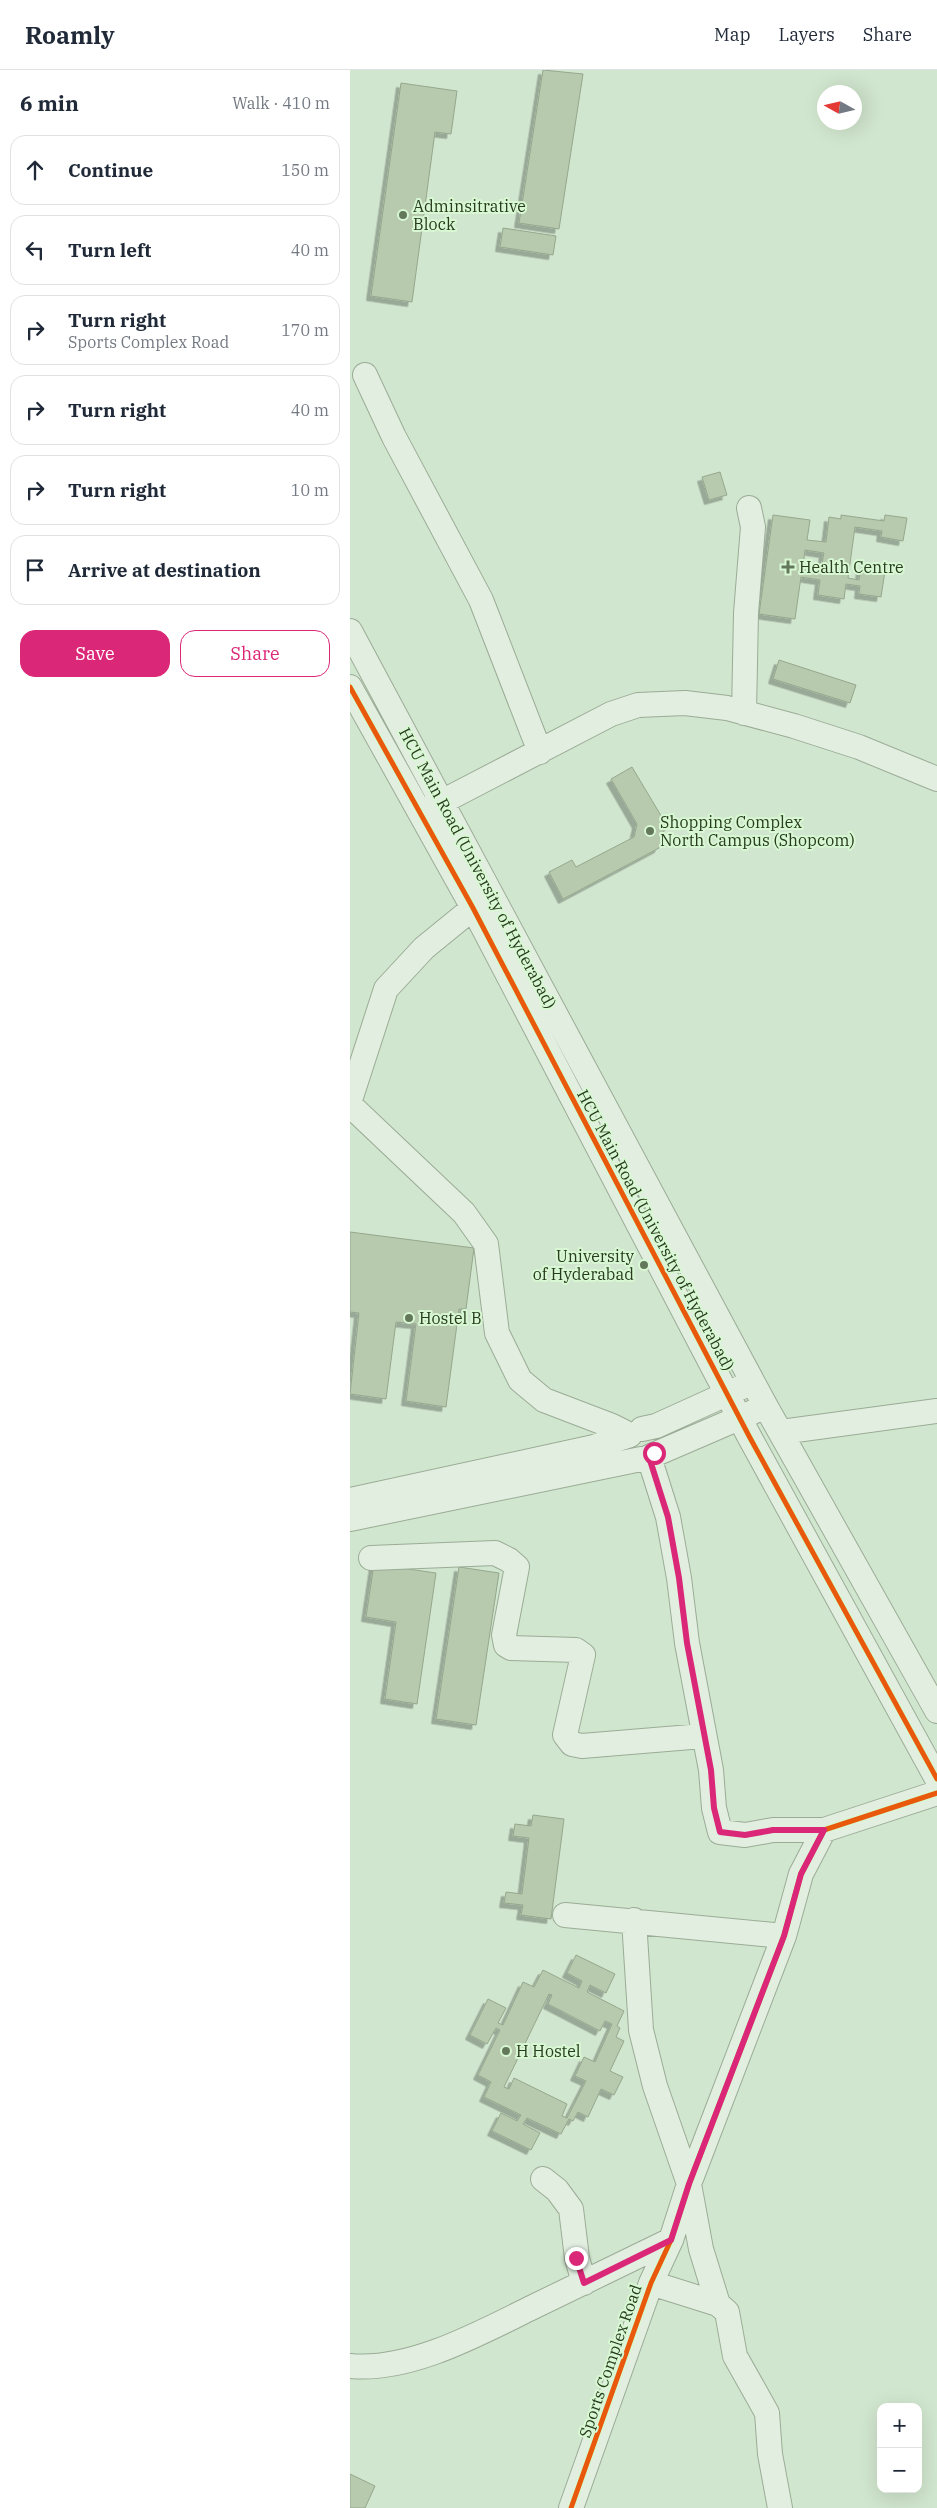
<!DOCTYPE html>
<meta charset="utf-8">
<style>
body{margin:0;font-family:"IBM Plex Serif",serif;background:#f2f2f3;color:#1f2937}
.controls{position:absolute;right:15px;bottom:15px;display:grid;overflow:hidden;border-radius:10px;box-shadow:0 5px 20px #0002}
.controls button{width:45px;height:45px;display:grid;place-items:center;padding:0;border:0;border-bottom:1px solid #e0e1e3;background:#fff;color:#1f2937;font:25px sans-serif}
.compass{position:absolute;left:467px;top:15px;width:45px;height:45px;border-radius:50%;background:#fff;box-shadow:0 5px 20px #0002;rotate:278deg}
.stop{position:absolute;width:15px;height:15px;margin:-11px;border:4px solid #db2777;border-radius:50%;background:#fff}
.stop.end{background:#db2777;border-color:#fff;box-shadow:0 1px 5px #0008}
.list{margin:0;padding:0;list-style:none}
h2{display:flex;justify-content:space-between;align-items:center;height:65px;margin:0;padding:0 20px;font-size:21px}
h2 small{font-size:16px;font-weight:400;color:#747a83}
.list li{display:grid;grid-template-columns:32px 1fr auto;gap:15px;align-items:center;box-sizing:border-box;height:70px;margin:0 10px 10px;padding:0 10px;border:1px solid #e0e1e3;border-radius:15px}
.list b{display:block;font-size:19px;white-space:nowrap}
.list p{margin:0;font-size:16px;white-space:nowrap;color:#747a83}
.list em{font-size:16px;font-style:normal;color:#747a83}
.actions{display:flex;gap:10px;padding:15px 20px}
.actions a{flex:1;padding:11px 0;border:1px solid #db2777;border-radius:15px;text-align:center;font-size:18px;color:#db2777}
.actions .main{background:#db2777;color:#fff}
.icon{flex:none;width:28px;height:28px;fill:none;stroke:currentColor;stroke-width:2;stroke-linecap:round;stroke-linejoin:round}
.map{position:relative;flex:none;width:587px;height:2438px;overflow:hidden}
header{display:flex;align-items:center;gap:30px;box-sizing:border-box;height:70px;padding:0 25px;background:#fff;border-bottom:1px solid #e0e1e3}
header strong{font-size:24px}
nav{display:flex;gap:28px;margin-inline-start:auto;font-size:18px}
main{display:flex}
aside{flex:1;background:#fff}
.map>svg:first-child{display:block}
.building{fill:#b7caae;stroke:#95a78d;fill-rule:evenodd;filter:url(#shadow)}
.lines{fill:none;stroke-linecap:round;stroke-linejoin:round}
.minor-casing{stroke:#9bac96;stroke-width:26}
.minor{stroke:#e1eee0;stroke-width:24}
.cycleway-casing{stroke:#d8f8d3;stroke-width:8}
.cycleway{stroke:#e8590c;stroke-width:5}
.route{stroke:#db2777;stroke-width:6}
.poi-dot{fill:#63785b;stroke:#d8f8d3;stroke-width:2}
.labels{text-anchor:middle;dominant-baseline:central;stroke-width:4;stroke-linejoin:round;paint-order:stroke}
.poi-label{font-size:16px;fill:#283c1d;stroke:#d8f8d3;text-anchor:start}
.street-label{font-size:16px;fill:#283c1d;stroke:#d8f8d3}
</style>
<header>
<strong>Roamly</strong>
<nav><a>Map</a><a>Layers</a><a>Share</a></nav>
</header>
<main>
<aside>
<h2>6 min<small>Walk · 410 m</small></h2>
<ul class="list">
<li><svg class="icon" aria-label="ahead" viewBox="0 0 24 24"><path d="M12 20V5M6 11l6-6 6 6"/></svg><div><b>Continue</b></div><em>150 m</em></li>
<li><svg class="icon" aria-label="left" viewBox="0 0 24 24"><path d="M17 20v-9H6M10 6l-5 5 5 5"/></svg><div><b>Turn left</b></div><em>40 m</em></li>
<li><svg class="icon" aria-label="right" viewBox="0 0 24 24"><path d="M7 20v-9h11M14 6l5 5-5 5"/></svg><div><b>Turn right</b><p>Sports Complex Road</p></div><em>170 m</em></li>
<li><svg class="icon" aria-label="right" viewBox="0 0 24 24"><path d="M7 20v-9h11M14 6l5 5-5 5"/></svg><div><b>Turn right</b></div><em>40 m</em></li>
<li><svg class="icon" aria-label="right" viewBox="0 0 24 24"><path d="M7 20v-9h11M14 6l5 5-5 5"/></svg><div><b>Turn right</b></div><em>10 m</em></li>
<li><svg class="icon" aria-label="arrive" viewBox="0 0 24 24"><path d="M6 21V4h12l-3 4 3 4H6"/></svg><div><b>Arrive at destination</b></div></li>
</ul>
<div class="actions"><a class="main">Save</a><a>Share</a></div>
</aside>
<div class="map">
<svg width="587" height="2438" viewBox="0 0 587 2438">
<defs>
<filter id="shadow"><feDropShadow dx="-4.5" dy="4.5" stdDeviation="0" flood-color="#0004"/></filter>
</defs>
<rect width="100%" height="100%" fill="#d1e6ce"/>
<!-- building -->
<path class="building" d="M193,0L233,4L209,159L169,153Z
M51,13L107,21L101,64L85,62L62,232L21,226Z
M153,158L206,166L203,185L150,177Z
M370,402L377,425L359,430L352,407Z
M423,445L460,450L457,470L476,472L479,447L491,449V445L534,451L535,445L557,448L553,471L531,467L532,461L505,457L498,508L509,510L511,498L535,501L531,527L509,524L510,516L496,514L494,529L468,525L470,510L451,507L445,549L409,544ZM455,480L474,483L471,498L453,496Z
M429,590L506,615L500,633L423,609Z
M282,697L316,754L309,778L213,829L199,802L222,790L226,797L284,767L287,754L261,709Z
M0,1162L124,1178L116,1239H109L96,1337L56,1331L66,1254L46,1252L36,1329L0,1324L9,1243L0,1242Z
M24,1494L86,1503L67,1634L35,1629L46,1552L16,1547Z
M109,1497L149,1503L126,1655L86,1649Z
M183,1745L214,1749L201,1849L171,1845L173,1835L154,1833L156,1822L172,1824L179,1768L163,1766L165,1754L181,1756Z
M226,1885L265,1904L256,1923L240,1915L237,1922L274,1941L267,1956L270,1958L266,1967L274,1971L260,2001L273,2007L264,2025L251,2019L238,2047L228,2042L223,2051L219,2049L211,2064L177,2048L173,2054L190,2063L181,2080L142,2061L151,2043L167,2051L171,2045L134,2027L141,2012L128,2005L150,1960L146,1958L137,1974L120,1965L138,1929L156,1938L148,1953L153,1955L173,1912L184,1917L193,1900L229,1918L232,1911L217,1903ZM199,1924L202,1925L198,1934L250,1961L255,1951L262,1954L245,1992L234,1987L225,2006L236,2011L217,2048L212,2046L217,2034L164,2008L159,2019L154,2017Z
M0,2404L25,2416L15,2438H0Z"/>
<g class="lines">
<!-- minor casing -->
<g class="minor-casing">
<path id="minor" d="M15,305L44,367L131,530L190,682
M0,561L415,1335L587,1641
M0,617L123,838L399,1366L587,1709
M394,643L396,543L403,457L399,438
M80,738L261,644L288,635L335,633L377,638L444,656L509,677L587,709
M0,1030L36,919L74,878L123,838
M0,1035L114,1143L136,1174L147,1263L170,1310L194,1330L262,1356L280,1365
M292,1359L306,1356L392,1317
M431,1362L587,1341
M301,1386L403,1342
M299,1387L318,1447L329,1508L337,1573L361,1700L364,1738L370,1762L395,1765L423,1760H474
M0,1430L244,1377L280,1365
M0,1449L291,1389
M21,1488L145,1483L159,1490L167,1497L154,1565L156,1575L161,1578L226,1580L233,1585L215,1665L222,1674L232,1676L353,1666
M215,1845L434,1866
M284,1850L291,1960L305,2016L339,2114L351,2179L368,2234
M193,2109L207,2120L221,2139L227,2188L234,2213
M301,2213L368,2234L377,2242L385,2286L417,2343L420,2384L430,2438
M0,2296C60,2302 130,2263 183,2237C229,2215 275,2192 321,2170
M221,2438L301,2213L321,2170L339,2114L434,1866L451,1804L474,1760L587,1723"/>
</g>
<!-- minor -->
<use href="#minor" class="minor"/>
<!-- cycleway casing -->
<g class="cycleway-casing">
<path id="cycleway" d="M0,617L123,838L399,1366L587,1709
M221,2438L301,2213L321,2170L339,2114L434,1866L451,1804L474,1760L587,1723"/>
</g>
<!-- cycleway -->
<use href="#cycleway" class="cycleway"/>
</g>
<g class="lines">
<!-- route -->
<path class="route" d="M226,2188L234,2213L321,2170L339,2114L434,1866L451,1804L474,1760H423L395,1765L370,1762L364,1738L361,1700L337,1573L329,1508L318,1447L299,1387L304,1383"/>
</g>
<!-- markers -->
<g class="poi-dot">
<circle cx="53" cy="145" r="5"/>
<path d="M435.5 489.5h5v5h5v5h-5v5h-5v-5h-5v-5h5z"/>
<circle cx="300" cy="761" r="5"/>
<circle cx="294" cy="1195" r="5"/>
<circle cx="59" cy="1248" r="5"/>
<circle cx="156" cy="1981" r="5"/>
</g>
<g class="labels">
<!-- poi labels -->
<g class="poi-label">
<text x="63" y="136">Adminsitrative<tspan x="63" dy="18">Block</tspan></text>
<text x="449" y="497">Health Centre</text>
<text x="310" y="752">Shopping Complex<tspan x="310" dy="18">North Campus (Shopcom)</tspan></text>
<text x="284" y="1186" text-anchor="end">University<tspan x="284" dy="18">of Hyderabad</tspan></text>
<text x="69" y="1248">Hostel B</text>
<text x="166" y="1981">H Hostel</text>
</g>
<!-- street labels -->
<g class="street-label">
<text transform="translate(128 798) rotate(62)">HCU Main Road (University of Hyderabad)</text>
<text transform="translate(306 1160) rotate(62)">HCU Main Road (University of Hyderabad)</text>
<text transform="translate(260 2291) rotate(-71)">Sports Complex Road</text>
</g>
</g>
</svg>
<div class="controls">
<button>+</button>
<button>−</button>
</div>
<svg class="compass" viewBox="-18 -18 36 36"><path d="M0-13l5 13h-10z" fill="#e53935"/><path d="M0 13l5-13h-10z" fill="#747a83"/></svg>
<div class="stop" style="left:304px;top:1383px"></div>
<div class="stop end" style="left:226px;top:2188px"></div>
</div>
</main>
